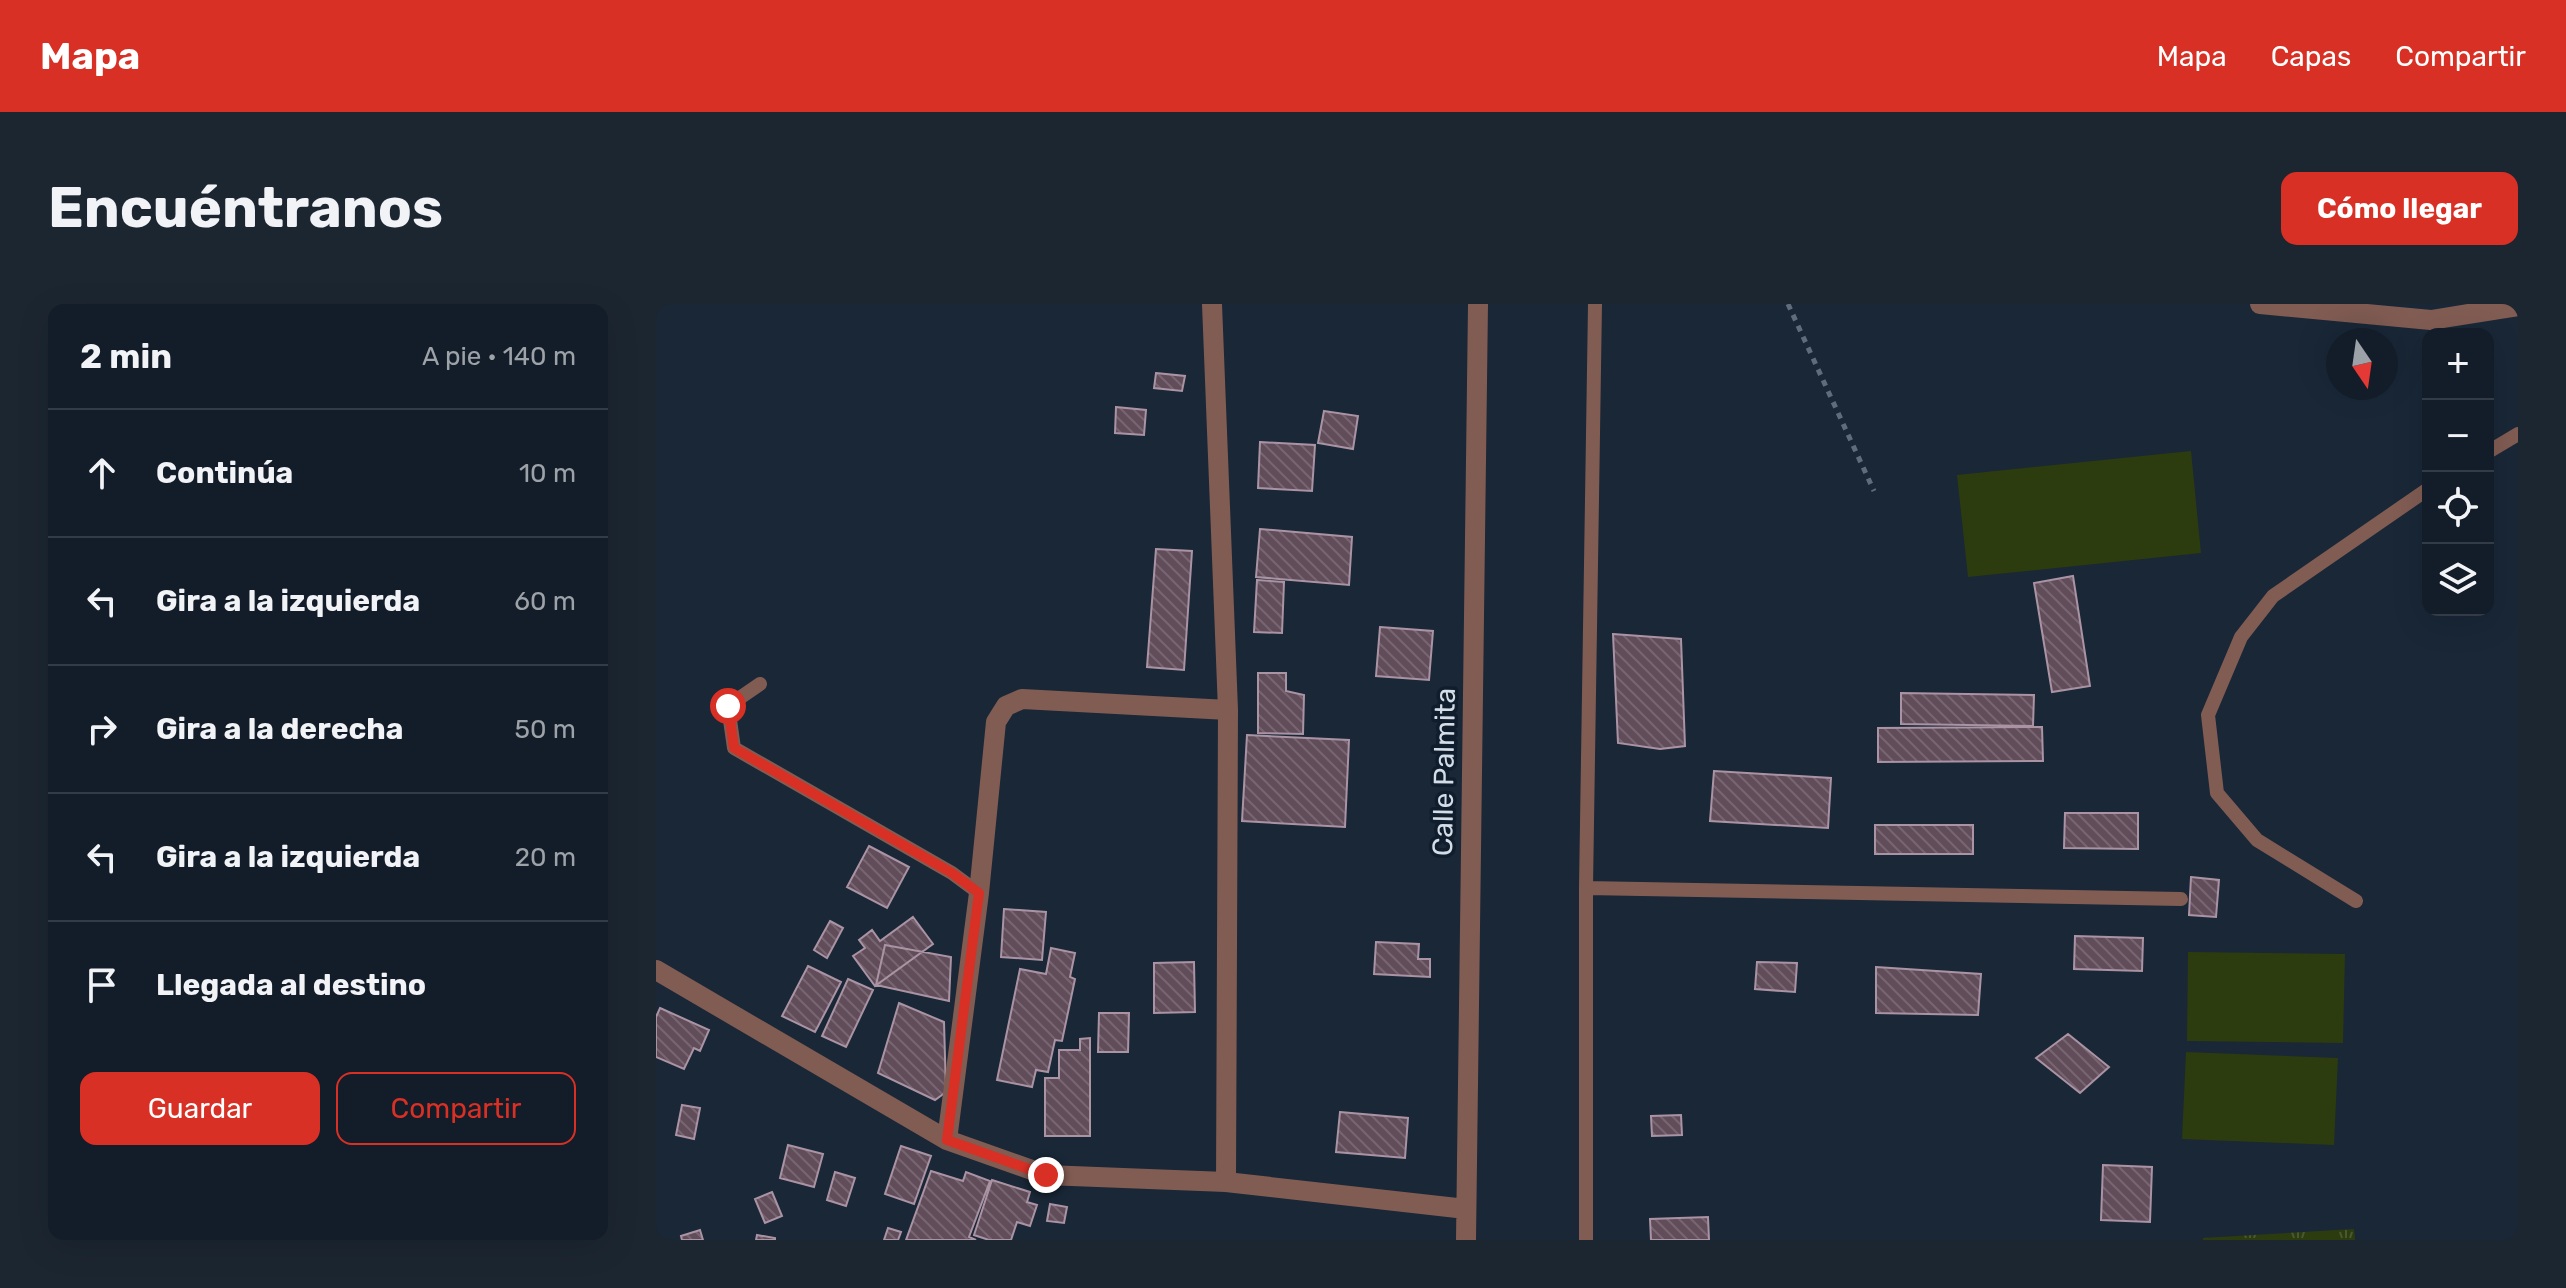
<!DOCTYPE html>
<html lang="es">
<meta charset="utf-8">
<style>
body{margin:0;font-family:Rubik,sans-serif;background:#1c2631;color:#f1f3f6}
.controls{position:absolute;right:24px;top:24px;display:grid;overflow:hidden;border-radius:16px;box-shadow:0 8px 32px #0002}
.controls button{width:72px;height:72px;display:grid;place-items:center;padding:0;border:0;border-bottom:2px solid #323b46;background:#131d29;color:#f1f3f6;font:40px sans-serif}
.compass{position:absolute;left:1670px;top:24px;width:72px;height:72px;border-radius:50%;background:#131d29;box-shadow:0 8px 32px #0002;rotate:167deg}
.stop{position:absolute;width:24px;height:24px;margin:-18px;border:6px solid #d93025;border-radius:50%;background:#fff}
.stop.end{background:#d93025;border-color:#fff;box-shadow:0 2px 8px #0008}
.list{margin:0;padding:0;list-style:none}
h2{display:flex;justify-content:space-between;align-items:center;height:104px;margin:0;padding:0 32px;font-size:34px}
h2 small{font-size:26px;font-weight:400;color:#9da2a8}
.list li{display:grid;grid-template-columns:52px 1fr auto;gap:24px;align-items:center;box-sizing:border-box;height:128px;padding:0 32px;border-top:2px solid #323b46}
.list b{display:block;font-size:30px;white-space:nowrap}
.list em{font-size:26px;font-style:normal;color:#9da2a8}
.actions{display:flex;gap:16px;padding:24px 32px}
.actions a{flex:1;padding:18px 0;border:2px solid #d93025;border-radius:16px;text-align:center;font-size:28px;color:#d93025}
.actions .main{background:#d93025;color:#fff}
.icon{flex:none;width:44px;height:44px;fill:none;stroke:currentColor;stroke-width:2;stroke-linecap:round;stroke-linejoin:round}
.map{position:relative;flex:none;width:1862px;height:936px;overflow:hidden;border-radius:16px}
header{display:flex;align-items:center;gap:48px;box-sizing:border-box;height:112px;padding:0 40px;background:#d93025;color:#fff}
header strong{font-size:38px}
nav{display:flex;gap:44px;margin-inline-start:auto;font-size:28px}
.intro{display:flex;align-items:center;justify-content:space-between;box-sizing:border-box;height:192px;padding:0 48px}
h1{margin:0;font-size:56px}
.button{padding:20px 36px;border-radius:16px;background:#d93025;color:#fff;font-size:28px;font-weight:700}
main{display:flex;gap:48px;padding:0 48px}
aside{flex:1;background:#131d29;border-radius:16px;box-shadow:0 8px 32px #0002}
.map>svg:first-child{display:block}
.grass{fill:url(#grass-tufts)}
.garden{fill:#2c3c0e}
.building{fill:url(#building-back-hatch);stroke:#aa93a3;stroke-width:2}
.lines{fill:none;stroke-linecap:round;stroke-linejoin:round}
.path{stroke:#606c7a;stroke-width:5;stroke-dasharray:6 6;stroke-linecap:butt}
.service{stroke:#815c53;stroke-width:14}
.minor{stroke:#815c53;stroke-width:20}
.route{stroke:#d93025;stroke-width:10}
.labels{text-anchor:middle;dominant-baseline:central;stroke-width:7;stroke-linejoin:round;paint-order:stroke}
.street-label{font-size:28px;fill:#d3dce7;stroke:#101d2d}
</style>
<header>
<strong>Mapa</strong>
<nav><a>Mapa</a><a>Capas</a><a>Compartir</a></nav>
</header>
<div class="intro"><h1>Encuéntranos</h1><a class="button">Cómo llegar</a></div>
<main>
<aside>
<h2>2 min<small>A pie · 140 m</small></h2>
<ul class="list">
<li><svg class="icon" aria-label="ahead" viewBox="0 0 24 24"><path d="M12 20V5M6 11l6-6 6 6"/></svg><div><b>Continúa</b></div><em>10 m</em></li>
<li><svg class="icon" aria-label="left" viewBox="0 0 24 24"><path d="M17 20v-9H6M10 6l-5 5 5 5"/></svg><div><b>Gira a la izquierda</b></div><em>60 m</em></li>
<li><svg class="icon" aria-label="right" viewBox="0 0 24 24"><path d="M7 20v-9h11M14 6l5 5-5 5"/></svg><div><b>Gira a la derecha</b></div><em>50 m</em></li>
<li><svg class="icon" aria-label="left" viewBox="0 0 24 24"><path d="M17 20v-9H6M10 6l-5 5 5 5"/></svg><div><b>Gira a la izquierda</b></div><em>20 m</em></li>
<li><svg class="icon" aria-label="arrive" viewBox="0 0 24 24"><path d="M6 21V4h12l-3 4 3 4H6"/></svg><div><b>Llegada al destino</b></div></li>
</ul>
<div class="actions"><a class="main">Guardar</a><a>Compartir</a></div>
</aside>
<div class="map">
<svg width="1862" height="936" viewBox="0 0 1862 936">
<defs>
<pattern id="grass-tufts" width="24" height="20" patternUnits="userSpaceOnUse" patternTransform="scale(2)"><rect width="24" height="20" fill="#2c3c0e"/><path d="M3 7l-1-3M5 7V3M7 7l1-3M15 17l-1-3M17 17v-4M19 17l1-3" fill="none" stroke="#4a5831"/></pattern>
<pattern id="building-back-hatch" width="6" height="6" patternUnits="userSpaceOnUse" patternTransform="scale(2)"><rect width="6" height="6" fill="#614c5a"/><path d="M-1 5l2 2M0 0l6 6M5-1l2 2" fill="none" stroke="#776572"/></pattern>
</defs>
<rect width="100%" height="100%" fill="#192737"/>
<!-- grass -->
<path class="grass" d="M1698,925L1699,936H1547V934Z"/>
<!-- garden -->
<path class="garden" d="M1535,147L1545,249L1312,273L1301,171Z
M1532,648L1689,650L1687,739L1531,737Z
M1530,748L1682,754L1678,841L1526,835Z"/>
<!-- building -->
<path class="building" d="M500,69L529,72L526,87L498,84Z
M460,103L490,106L488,131L459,129Z
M668,107L702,112L697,145L662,139Z
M604,138L659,141L656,187L602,184Z
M604,225L696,233L693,281L600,273Z
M500,245L536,247L528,366L491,363Z
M1417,272L1434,382L1396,388L1378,279Z
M601,276L628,278L626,329L598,328Z
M724,323L777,327L773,376L720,372Z
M957,330L1025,335L1029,442L1004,445L962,439Z
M602,369H630V387L648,391L647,430L602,429Z
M1245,389L1378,391L1377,422L1245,420Z
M1386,423L1387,457L1222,458V424Z
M591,431L693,436L689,523L586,517Z
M1058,467L1175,474L1172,524L1054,517Z
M1409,509H1482V545L1408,544Z
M1219,521H1317V550H1219Z
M213,542L253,563L231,604L191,583Z
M1535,573L1563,576L1560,613L1533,611Z
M348,605L390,608L386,656L345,653Z
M257,613L277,640L219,682L197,652L209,644L203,636L216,626L224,637Z
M174,617L187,624L171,654L158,646Z
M1419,632L1487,634L1486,667L1418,665Z
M720,638L763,640L762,655H774V673L718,670Z
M229,641L295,653L293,697L220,681Z
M395,644L419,649L414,673L419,675L406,737L399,736L392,768L380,766L376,783L341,776L364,665L390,670Z
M538,658L539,708L498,709V659Z
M1101,658L1141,659L1139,688L1099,685Z
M152,662L185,678L159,728L126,712Z
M1220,663L1325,670L1322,711L1220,709Z
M192,675L217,686L190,743L166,732Z
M243,699L288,718L290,788L279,796L222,769Z
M4,704L53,726L44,747L38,744L28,765L0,753V713Z
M443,709H473L472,748H442Z
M1412,730L1453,763L1424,789L1380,754Z
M434,734V832H389V774H403V746H424V735Z
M26,801L44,804L38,835L20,831Z
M684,808L752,814L749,854L680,848Z
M1025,811L1026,831L996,832L995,812Z
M132,841L167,850L158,883L124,874Z
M245,842L275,852L258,900L229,890Z
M1447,861L1496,863L1494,918L1445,916Z
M275,867L307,877L310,868L334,877L313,933L320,936H250Z
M179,868L199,874L190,902L171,896Z
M336,876L374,888L371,898L381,901L374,922L361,918L355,936H333L318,931Z
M116,888L126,912L109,919L99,895Z
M394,900L411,903L408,919L391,917Z
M1052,913L1053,936H995L994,915Z
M232,924L245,928L242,936H228Z
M44,926L47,936H26L25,932Z
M101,931L119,934V936H100Z"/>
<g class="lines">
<!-- path -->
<path class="path" d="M1132,0L1218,187"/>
<!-- service -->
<path class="service" d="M1832,148L1862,130
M104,380L72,402L78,444L296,569L323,589
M930,584L1525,595
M1700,597L1601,536L1561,489L1552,411L1585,333L1617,292L1772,185
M930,936V584L939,0"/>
<!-- minor -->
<path class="minor" d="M556,0L572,406L570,878
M1604,0L1775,16L1862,2
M0,666L291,836L390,871L570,878L810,905
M291,836L323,589L340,418L350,402L366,395L572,406
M810,936L822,0"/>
</g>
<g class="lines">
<!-- route -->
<path class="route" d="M72,402L78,444L296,569L323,589L291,836L390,871"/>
</g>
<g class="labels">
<!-- street labels -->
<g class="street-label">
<text transform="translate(788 468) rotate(-89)">Calle Palmita</text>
</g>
</g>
</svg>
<div class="controls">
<button>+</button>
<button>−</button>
<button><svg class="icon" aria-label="locate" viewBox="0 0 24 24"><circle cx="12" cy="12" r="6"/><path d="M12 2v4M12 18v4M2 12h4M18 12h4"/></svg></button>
<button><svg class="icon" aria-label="layers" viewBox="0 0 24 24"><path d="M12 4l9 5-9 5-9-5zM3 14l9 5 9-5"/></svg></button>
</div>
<svg class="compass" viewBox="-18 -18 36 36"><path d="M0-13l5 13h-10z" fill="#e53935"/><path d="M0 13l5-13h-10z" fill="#9da2a8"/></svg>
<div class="stop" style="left:72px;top:402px"></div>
<div class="stop end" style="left:390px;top:871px"></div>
</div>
</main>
